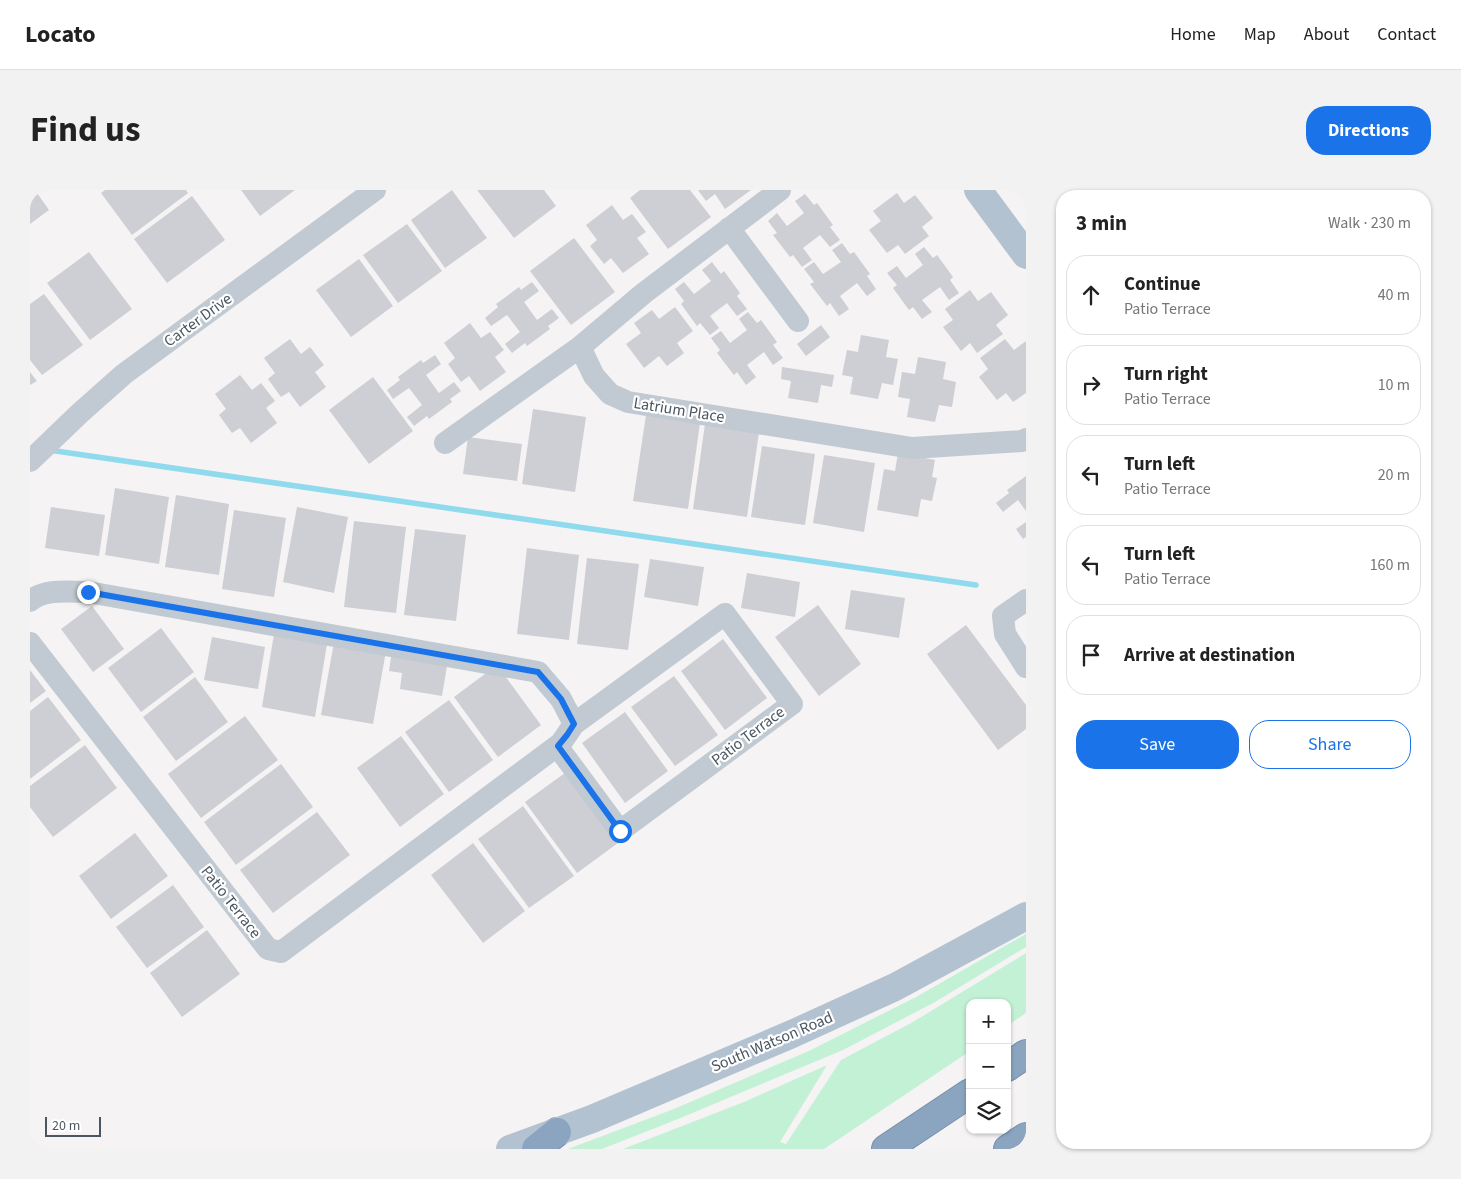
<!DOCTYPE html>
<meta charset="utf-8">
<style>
body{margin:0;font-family:"Source Sans 3",sans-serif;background:#f2f2f2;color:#222}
.controls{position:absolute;right:15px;bottom:15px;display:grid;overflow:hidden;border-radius:10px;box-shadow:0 1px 4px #0004}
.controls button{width:45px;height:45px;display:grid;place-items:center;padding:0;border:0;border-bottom:1px solid #e0e0e0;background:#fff;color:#222;font:25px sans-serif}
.scale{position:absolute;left:15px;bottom:12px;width:56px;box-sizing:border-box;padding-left:5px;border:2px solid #4a5661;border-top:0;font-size:14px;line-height:18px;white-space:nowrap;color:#4a5661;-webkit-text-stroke:4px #fff;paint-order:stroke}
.stop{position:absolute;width:15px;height:15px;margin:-11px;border:4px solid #1a73e8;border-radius:50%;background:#fff}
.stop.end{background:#1a73e8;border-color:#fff;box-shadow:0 1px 5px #0008}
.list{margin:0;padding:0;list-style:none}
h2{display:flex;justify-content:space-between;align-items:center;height:65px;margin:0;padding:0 20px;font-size:21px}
h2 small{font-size:16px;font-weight:400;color:#767676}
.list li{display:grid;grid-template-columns:32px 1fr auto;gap:15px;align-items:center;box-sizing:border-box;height:80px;margin:0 10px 10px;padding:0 10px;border:1px solid #e0e0e0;border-radius:20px}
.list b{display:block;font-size:19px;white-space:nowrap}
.list p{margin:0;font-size:16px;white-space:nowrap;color:#767676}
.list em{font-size:16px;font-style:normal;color:#767676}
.actions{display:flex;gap:10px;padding:15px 20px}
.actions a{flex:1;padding:11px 0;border:1px solid #1a73e8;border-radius:20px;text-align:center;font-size:18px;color:#1a73e8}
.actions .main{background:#1a73e8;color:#fff}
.icon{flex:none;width:28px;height:28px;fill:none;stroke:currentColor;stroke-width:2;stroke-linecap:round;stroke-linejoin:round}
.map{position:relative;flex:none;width:996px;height:959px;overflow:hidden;border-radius:20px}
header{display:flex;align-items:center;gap:30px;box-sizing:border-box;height:70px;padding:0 25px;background:#fff;border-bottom:1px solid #e0e0e0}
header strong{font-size:24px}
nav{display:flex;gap:28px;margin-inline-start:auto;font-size:18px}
.intro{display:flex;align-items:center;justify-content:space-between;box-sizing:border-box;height:120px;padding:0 30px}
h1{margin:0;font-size:35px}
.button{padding:12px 22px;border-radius:20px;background:#1a73e8;color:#fff;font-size:18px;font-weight:700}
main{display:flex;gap:30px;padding:0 30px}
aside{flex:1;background:#fff;border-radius:20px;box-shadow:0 1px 4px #0004}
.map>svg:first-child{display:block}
.green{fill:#c3f1d5}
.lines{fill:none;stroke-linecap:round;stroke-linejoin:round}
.stream{stroke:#90daee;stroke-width:5.5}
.building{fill:#cdcfd5}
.highway-casing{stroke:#7690ad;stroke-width:30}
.minor{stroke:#c1cad2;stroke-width:22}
.major{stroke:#b3c2d1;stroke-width:28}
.highway{stroke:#8ba5c1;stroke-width:28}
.route{stroke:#1a73e8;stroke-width:6}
.labels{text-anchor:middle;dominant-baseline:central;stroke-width:4.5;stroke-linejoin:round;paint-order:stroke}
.street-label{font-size:16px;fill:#4a5661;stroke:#fff}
</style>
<header>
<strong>Locato</strong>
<nav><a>Home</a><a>Map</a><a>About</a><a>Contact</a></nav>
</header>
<div class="intro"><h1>Find us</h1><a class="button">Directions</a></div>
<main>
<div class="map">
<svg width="996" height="959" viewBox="0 0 996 959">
<rect width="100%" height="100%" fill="#f5f3f3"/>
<!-- green -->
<path class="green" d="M996,744V757L905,812L813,860L648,929L572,959H538L644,919L781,860L888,806Z
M996,763V823L977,836V813H940V861L794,959H593L714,912L797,875L750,952L756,954L811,870L883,832Z"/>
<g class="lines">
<!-- stream -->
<path class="stream" d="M19,260L946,395"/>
</g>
<!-- building -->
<path class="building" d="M0,0H5L19,20L0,34Z
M75,0H156L158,3L102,45L71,3Z
M211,0H265L230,26Z
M422,0L457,48L415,78L381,30Z
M447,0H514L526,16L484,48Z
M610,0H660L681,27L638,59L600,8Z
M668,0H721L695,19L685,4L676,11Z
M867,3L874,13L885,5L903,28L892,37L899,46L875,64L868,55L857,63L839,40L851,31L843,21Z
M775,4L784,15L787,13L803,35L800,37L810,50L800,57L790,45L773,58L782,70L772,77L763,65L760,67L743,45L747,43L738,31L747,23L757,36L774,23L765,11Z
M162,6L195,50L137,93L104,49Z
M582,15L593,30L602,24L616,42L607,48L619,64L593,83L581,68L574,74L560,56L567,50L556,35Z
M377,34L412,81L368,113L333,65Z
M544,48L585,102L541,135L500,81Z
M812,53L820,64L824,62L840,84L837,86L846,99L837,106L827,93L810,106L819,119L809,126L800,113L797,116L780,94L784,92L774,79L784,72L793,84L811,72L802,60Z
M894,57L903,68L907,65L923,87L920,90L929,103L919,110L910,97L892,110L902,122L892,129L883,117L879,120L863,98L867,95L857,83L867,76L876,88L893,75L885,64Z
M59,62L102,119L60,150L17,93Z
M329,69L363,116L321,147L286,100Z
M682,72L691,84L694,81L710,103L707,106L717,119L707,126L697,113L680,126L689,138L680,145L670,133L667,136L651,114L654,111L645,99L654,92L664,104L681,91L672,80Z
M502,92L509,101L494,112L507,130L522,119L529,128L518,136L520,139L497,156L495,153L482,163L475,154L490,142L477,125L461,136L455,128L468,117L466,114L489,97L491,100Z
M940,100L948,111L961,102L978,125L966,135L973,144L947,163L940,153L931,161L913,137L923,130L915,119Z
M14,104L53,155L12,185L0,170V114Z
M645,117L663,141L647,153L654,163L637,176L629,166L614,178L596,154L611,143L604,133L622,120L629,129Z
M718,122L727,133L731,130L747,152L743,155L753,168L743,175L734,162L717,175L726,187L716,195L707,182L704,185L687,163L690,160L681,148L691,141L700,153L717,140L709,129Z
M440,133L451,148L460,142L474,160L465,167L476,182L450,201L439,186L431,192L418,174L425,168L414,153Z
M791,135L800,147L776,166L767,154Z
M831,145L859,150L856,167L868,169L863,195L852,193L848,209L820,204L823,187L812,185L817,160L828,162Z
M260,149L271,164L280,157L294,175L285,182L296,197L270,217L259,202L251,207L238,189L245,183L234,168Z
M975,149L984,160L996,151V203L983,212L976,203L967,210L949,187L958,179L950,168Z
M405,165L411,174L396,185L409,203L424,192L431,201L420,209L422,212L399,229L397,226L384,236L377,227L392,215L379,198L363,209L357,200L370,190L368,187L391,170L393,173Z
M888,167L916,172L913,189L926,192L922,217L909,215L905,232L877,227L880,209L868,207L872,182L885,184Z
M752,177L804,185L802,197L791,195L788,213L758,208L761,191L751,189Z
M0,182L7,191L0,195Z
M210,185L222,200L231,193L245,211L236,218L247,233L221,253L210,238L202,243L189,225L196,219L185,204Z
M343,187L383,241L339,274L299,220Z
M503,219L556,227L545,302L492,294Z
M616,225L670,233L658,319L603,311Z
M675,234L729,242L717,327L663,319Z
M438,247L492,254L487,291L433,284Z
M732,256L785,264L775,335L721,327Z
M868,263L905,270L902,287L907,288L902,311L891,309L888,327L847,320L854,279L865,281Z
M794,265L845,273L834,342L783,333Z
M996,286V321L988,310L973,322L966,313L979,303L977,300Z
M85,298L139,307L129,374L75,365Z
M146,305L199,314L189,385L135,377Z
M21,317L75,325L69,366L15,358Z
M267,317L318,327L304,403L253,392Z
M204,320L256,328L244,407L192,399Z
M324,331L376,337L366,423L314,417Z
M996,332V347L993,349L986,339Z
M385,339L436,345L426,431L374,425Z
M497,358L549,365L539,450L487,444Z
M557,368L609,374L598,460L547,454Z
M620,369L674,377L668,416L614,407Z
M717,383L770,392L765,427L711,418Z
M821,400L875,408L869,448L815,439Z
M788,415L831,474L789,506L745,447Z
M62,416L94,459L63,482L31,439Z
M936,435L996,515V539L968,560L897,464Z
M131,438L164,482L111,522L78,478Z
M244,444L297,454L285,527L232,517Z
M182,447L235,457L228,499L174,490Z
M693,449L737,508L695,540L651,481Z
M304,452L356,461L343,534L291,525Z
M362,461L418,470L412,506L370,499L372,483L359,481Z
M467,475L511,535L468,567L424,507Z
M0,480L16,501L0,513Z
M644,486L688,545L645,576L601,517Z
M165,487L198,532L146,571L113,527Z
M18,507L51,550L0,589V521Z
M419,510L463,570L419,602L375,542Z
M595,522L638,581L595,613L552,553Z
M215,526L248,570L171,628L138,584Z
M371,546L414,604L370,637L327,578Z
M55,555L87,598L23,647L0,617V596Z
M251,574L283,617L206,675L174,632Z
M539,580L592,650L547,683L495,612Z
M493,616L544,686L499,718L448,649Z
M287,622L320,665L243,723L210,680Z
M105,643L138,686L81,729L49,686Z
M443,653L495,721L453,753L401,685Z
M143,695L174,737L117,778L86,737Z
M177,740L210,784L152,827L120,783Z"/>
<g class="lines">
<!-- highway casing -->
<g class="highway-casing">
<path id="highway" d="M977,877L996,864
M506,959L527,942
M856,959L940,903
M978,959L996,947"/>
</g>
<!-- minor -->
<path class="minor" d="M750,0L614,103L550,157L564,186L580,204L598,212L882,258L992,251L996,249
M699,38L768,131
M415,253L550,157
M0,271L50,223L94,184L345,0
M996,410L973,426L975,444L996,477
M0,411C15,398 40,402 58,402L508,482L531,509L544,534
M0,453L238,759L251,762L531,553L544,534L695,424L762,514L590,641L527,556"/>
<!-- major -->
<path class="major" d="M948,0L996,65
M480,959L562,929L762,844L865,797L996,726"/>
<!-- highway -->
<use href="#highway" class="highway"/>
</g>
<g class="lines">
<!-- route -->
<path class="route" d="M58,402L508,482L531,509L544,534L537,545L528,556L590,641"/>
</g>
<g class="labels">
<!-- street labels -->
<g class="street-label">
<text transform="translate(168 130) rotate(-36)">Carter Drive</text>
<text transform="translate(649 220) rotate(9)">Latrium Place</text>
<text transform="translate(718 546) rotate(-37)">Patio Terrace</text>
<text transform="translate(201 712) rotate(52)">Patio Terrace</text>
<text transform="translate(742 852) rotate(-23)">South Watson Road</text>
</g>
</g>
</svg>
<div class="controls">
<button>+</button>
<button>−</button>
<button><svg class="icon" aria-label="layers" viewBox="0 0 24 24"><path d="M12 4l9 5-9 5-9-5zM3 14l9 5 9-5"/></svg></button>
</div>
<div class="scale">20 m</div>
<div class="stop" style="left:590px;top:641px"></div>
<div class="stop end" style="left:58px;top:402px"></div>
</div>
<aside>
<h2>3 min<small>Walk · 230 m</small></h2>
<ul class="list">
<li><svg class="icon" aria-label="ahead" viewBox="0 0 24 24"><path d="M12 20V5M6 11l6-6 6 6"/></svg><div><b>Continue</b><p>Patio Terrace</p></div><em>40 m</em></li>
<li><svg class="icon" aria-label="right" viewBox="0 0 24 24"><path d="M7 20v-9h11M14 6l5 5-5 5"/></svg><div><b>Turn right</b><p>Patio Terrace</p></div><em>10 m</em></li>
<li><svg class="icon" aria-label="left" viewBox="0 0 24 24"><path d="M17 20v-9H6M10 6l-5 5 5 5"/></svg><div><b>Turn left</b><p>Patio Terrace</p></div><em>20 m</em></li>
<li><svg class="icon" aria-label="left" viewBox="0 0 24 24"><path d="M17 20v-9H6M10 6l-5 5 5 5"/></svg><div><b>Turn left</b><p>Patio Terrace</p></div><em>160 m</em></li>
<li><svg class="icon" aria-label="arrive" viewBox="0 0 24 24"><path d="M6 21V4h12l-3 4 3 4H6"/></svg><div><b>Arrive at destination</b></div></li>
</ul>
<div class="actions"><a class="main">Save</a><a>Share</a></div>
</aside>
</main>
